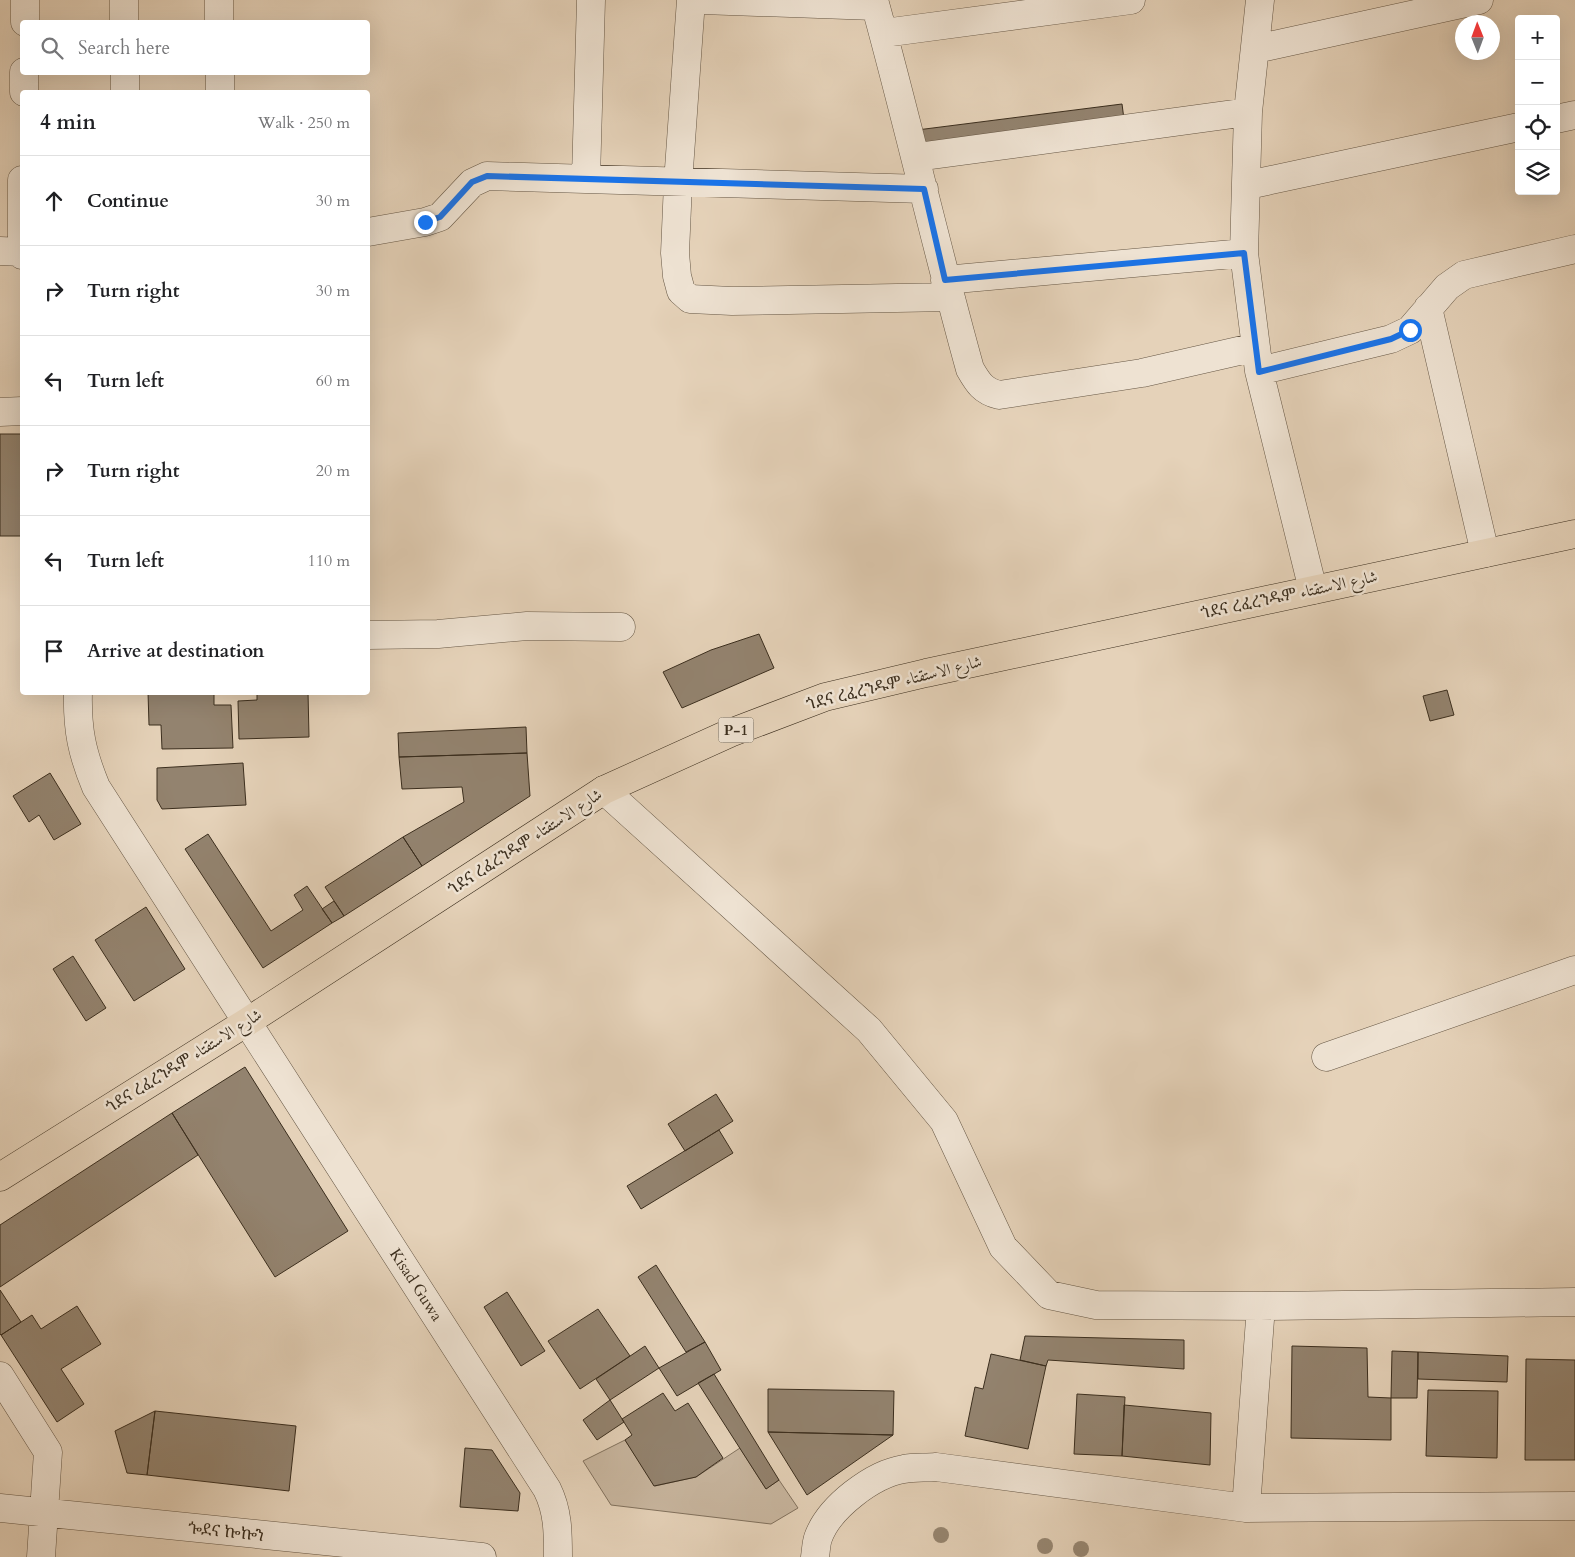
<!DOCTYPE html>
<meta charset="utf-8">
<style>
body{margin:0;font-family:Cardo,Amiri,"Noto Serif Ethiopic",serif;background:#f6f6f6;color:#202124}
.controls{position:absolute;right:15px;top:15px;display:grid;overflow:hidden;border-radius:5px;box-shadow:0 5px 20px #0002}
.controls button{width:45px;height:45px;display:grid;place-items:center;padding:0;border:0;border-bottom:1px solid #e0e0e0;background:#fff;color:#202124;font:25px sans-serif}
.compass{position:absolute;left:1455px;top:15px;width:45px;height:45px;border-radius:50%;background:#fff;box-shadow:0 5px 20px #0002;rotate:359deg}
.stop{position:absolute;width:15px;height:15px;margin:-11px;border:4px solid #1a73e8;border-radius:50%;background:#fff}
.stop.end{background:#1a73e8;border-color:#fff;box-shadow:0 1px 5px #0008}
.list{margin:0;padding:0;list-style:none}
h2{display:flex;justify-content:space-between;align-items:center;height:65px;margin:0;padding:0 20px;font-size:21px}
h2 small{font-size:16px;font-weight:400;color:#757577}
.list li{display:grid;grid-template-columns:32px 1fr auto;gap:15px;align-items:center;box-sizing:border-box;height:90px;padding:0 20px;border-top:1px solid #e0e0e0}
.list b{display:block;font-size:19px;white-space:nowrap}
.list em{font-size:16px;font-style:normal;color:#757577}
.icon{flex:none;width:28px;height:28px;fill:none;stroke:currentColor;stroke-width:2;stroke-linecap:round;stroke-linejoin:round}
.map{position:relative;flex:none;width:1575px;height:1557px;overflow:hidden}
.search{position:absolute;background:#fff;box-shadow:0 5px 20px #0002;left:20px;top:20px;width:350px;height:55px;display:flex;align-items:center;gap:12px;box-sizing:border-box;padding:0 18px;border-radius:5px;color:#757577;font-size:19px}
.panel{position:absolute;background:#fff;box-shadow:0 5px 20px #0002;left:20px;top:90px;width:350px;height:605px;border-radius:5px}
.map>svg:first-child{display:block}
.green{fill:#c8b69f;stroke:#82725e}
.building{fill:#93836f;stroke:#3b2e1e}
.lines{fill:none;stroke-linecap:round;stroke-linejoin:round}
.minor-casing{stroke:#665745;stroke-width:29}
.trunk-casing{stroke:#3b2e1e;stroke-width:29}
.minor{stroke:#eee2d2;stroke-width:28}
.trunk{stroke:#e5d2b9;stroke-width:28}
.tree{fill:#978772}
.route{stroke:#1a73e8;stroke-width:6}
.labels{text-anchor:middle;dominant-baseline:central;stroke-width:5;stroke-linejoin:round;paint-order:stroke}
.shield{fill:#eee2d2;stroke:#716454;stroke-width:1}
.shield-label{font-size:15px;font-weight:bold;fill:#3b2e1e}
.street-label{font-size:16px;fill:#3b2e1e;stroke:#eee2d2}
</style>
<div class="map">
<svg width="1575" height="1557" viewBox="0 0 1575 1557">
<rect width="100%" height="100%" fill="#e5d2b9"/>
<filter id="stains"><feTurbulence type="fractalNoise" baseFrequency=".004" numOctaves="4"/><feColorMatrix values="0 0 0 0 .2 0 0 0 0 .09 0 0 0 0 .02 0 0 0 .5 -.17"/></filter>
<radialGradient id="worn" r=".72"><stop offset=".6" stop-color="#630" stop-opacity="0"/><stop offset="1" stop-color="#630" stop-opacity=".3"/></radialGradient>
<!-- green -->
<path class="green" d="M625,1440L655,1486L696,1477L740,1448L766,1489L779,1480L798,1508L771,1524L611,1505L583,1461Z"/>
<!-- building -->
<path class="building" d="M1122,104L1125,127L921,154L917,130Z
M0,434H22V536H0Z
M759,634L774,668L682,708L663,672L711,650Z
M1447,690L1454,715L1430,721L1423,696Z
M148,692H214V705H231L233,748L162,749L161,725H149Z
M257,692H308L309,737L239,739L238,701L257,700Z
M526,727L527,753L399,757L398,733Z
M527,753L530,796L422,866L403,837L464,802L462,787L402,789L399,757Z
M243,763L246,805L162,809L157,800V768Z
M50,773L81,824L54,840L39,815L29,822L13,796Z
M208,834L271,931L303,910L294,895L307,886L332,923L263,968L185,849Z
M403,837L422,866L344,916L325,887Z
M334,901L344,916L332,923L322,909Z
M146,907L185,969L134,1001L95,940Z
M73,956L106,1008L86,1021L53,969Z
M245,1067L348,1231L275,1277L172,1113Z
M716,1094L733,1121L685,1151L668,1124Z
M172,1113L198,1155L0,1287V1225Z
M719,1130L733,1153L641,1209L627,1186Z
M656,1265L705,1342L686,1352L638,1277Z
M0,1290L21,1322L1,1335L0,1334Z
M507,1292L545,1351L521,1366L484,1307Z
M77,1306L101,1344L61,1369L84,1404L57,1422L1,1335L32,1315L41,1329Z
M598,1309L630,1356L580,1389L548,1341Z
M1025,1336L1184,1340V1369L1048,1360L1046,1366L1020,1360Z
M705,1342L721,1370L677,1396L659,1368Z
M645,1346L659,1368L610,1400L596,1379Z
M1292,1346L1367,1348L1368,1397L1391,1398V1440L1291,1438Z
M1392,1351L1418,1352L1417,1398H1391Z
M1418,1352L1508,1356L1507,1382L1418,1379Z
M991,1354L1046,1366L1028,1449L965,1436L975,1387L983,1389Z
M1526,1359L1575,1360V1460H1525Z
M714,1374L779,1480L766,1489L698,1383Z
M768,1389L894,1391L893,1435L768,1432Z
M1428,1390L1498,1391L1497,1458L1426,1456Z
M663,1393L675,1411L688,1403L723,1458L696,1477L654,1486L625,1440L632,1435L622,1419Z
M1077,1394L1125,1397L1122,1456L1074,1454Z
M610,1400L624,1422L597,1440L583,1420Z
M1124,1405L1211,1413L1210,1465L1122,1456Z
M155,1411L296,1426L289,1491L147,1475Z
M155,1411L147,1475L127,1473L115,1431Z
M768,1432L893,1435L807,1495Z
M465,1448L492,1450L520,1493L518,1511L460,1507Z"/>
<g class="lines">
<!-- minor casing -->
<g class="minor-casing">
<path id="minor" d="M124,0V22
M219,0V22
M691,0L678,183L675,253L677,276L681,291L690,299L732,301L950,297
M702,0L875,6
M874,0C908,123 936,247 970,369C978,383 983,391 999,395L1142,373L1256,347
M1260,0L1248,112L1244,253L1259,371L1313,590
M25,22V0
M884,33L1131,0
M1256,49L1479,0
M125,72V92
M220,72V92
M24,92V72
M1556,119L1575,115
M917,157L1248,112
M586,178L591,0
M22,180V255
M1248,185L1519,127
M368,232L425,222L440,217L472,183L487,176L924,189
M0,251L22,252
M945,280L1244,253
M1428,308L1485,553
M1259,371L1391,339L1410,330L1447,287L1464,275L1575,249
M0,412L22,411
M368,635L438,634L527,626L621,627
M78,692C77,730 82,753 96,787L547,1489C558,1511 558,1532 558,1557
M604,790L869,1030L944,1121L1003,1247L1049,1295L1096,1305L1261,1306L1575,1302
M1326,1057L1575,970
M0,1376L48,1452L41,1557
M0,1508L482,1557
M1246,1508L1261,1306
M815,1557C816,1551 816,1544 818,1538C829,1507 873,1474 904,1469C914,1467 925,1468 936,1467L1246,1508L1575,1506"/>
</g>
<!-- trunk casing -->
<g class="trunk-casing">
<path id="trunk" d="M0,1177L247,1022L604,790L730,733L825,697L926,673L1575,534"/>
</g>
<!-- minor -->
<use href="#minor" class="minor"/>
<!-- trunk -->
<use href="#trunk" class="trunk"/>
</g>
<!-- trees -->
<g class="tree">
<circle cx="941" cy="1535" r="8"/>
<circle cx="1045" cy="1546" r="8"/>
<circle cx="1081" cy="1549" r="8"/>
</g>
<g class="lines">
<!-- route -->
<path class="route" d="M425,222L440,217L472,182L487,176L924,189L945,280L1244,253L1259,372L1391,339L1410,330"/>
</g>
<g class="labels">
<!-- shield labels -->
<rect class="shield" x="718.5" y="717.5" width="35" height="25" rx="4"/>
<g class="shield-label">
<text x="736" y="730">P-1</text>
</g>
<!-- street labels -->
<g class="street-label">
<text transform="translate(1289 595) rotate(-12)">ጎደና ረፈረንዱም شارع الاستقتاء</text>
<text transform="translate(894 683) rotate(-14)">ጎደና ረፈረንዱም شارع الاستقتاء</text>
<text transform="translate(525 842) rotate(-33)">ጎደና ረፈረንዱም شارع الاستقتاء</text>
<text transform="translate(184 1061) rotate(-32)">ጎደና ረፈረንዱም شارع الاستقتاء</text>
<text transform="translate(416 1285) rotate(57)">Kisad Guwa</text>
<text transform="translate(226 1532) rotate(6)">ጐደና ኰኰን</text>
</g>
</g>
<rect width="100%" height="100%" filter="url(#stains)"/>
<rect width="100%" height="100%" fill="url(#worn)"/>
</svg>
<div class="controls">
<button>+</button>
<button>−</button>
<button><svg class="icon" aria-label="locate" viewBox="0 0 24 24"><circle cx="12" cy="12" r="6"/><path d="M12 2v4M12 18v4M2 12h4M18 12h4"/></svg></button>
<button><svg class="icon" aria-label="layers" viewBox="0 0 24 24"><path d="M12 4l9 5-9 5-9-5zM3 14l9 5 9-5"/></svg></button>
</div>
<svg class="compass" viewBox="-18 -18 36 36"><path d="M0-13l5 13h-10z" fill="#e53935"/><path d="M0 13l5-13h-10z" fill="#757577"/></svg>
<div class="stop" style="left:1410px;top:330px"></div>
<div class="stop end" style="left:425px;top:222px"></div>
<div class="search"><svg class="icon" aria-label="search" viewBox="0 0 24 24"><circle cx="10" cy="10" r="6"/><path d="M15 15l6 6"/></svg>Search here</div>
<section class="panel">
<h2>4 min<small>Walk · 250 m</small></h2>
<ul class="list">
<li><svg class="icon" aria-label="ahead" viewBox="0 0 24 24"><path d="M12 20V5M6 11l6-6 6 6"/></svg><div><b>Continue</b></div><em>30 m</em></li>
<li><svg class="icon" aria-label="right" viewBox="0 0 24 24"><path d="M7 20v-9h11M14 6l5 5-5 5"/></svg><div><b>Turn right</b></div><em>30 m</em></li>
<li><svg class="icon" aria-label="left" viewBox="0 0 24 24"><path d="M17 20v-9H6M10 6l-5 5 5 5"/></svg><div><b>Turn left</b></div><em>60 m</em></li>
<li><svg class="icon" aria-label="right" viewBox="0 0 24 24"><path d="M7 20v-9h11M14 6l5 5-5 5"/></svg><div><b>Turn right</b></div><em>20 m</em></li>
<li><svg class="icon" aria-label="left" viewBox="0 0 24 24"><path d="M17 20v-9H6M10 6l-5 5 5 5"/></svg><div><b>Turn left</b></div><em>110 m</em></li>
<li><svg class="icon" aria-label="arrive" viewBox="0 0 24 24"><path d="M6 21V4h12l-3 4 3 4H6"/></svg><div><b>Arrive at destination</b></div></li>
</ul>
</section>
</div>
